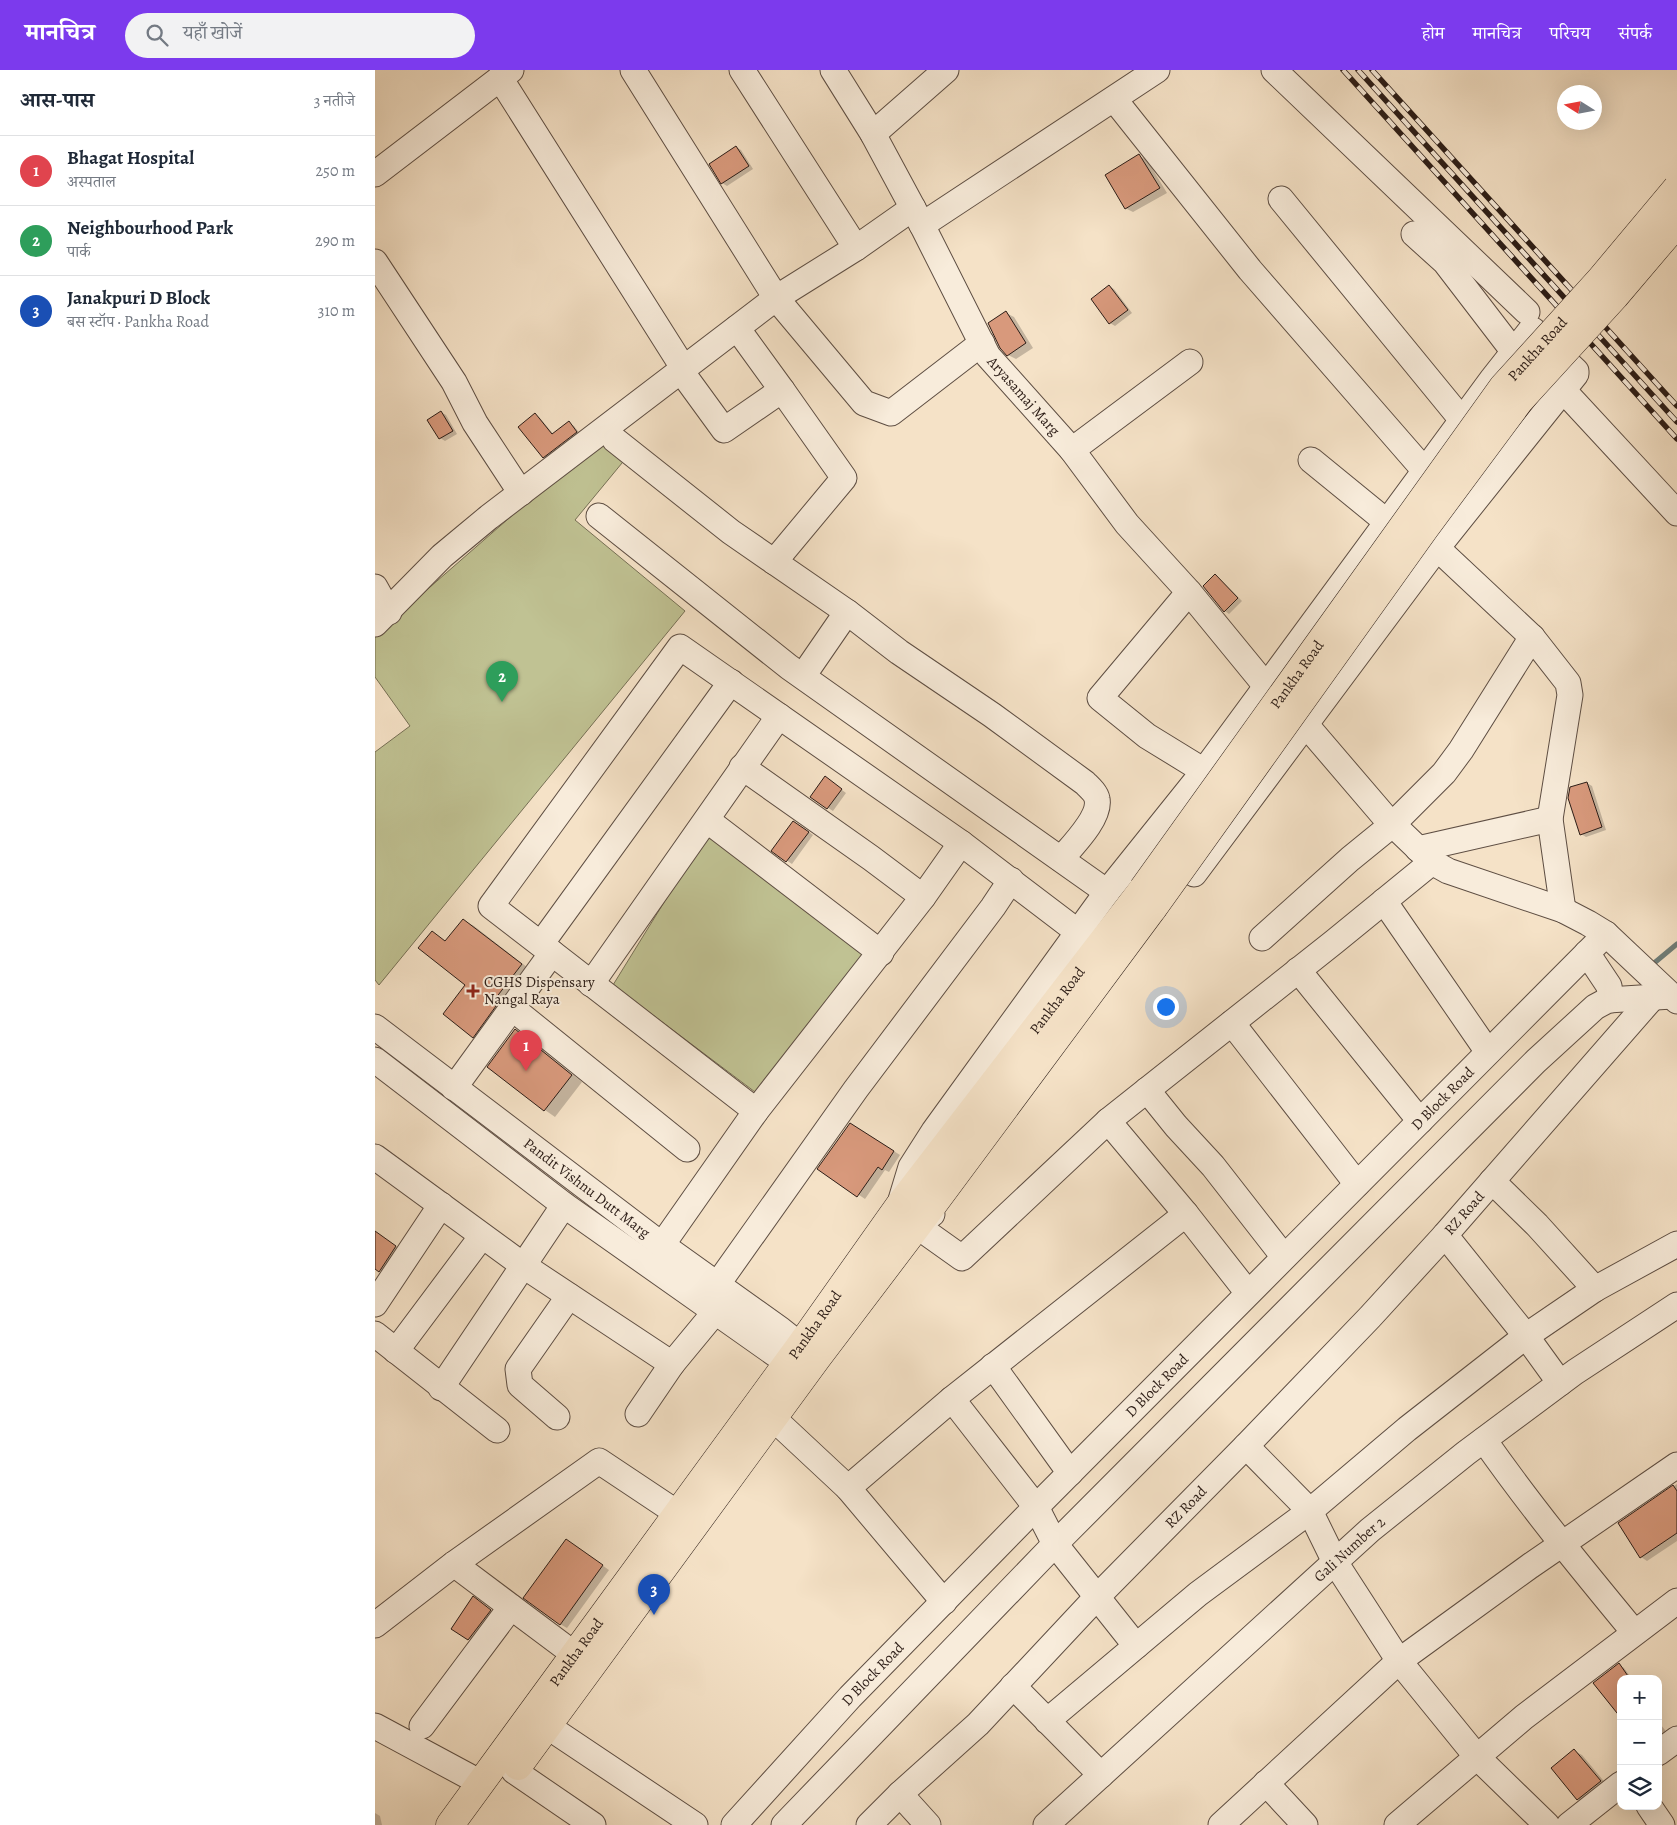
<!DOCTYPE html>
<html lang="hi">
<meta charset="utf-8">
<style>
body{margin:0;font-family:Alegreya,"Noto Serif Devanagari",serif;background:#f2f2f3;color:#1f2937}
.controls{position:absolute;right:15px;bottom:15px;display:grid;overflow:hidden;border-radius:10px;box-shadow:0 5px 20px #0002}
.controls button{width:45px;height:45px;display:grid;place-items:center;padding:0;border:0;border-bottom:1px solid #e0e1e3;background:#fff;color:#1f2937;font:25px sans-serif}
.compass{position:absolute;left:1182px;top:15px;width:45px;height:45px;border-radius:50%;background:#fff;box-shadow:0 5px 20px #0002;rotate:281deg}
.you{position:absolute;left:790px;top:936px;width:18px;height:18px;margin:-12px;border:4px solid #fff;border-radius:50%;background:#1a73e8;box-shadow:0 0 0 8px #1a73e833}
.badge{display:grid;place-items:center;width:32px;height:32px;border-radius:50%;background:#7c3aed;color:#fff;font-size:16px;font-weight:700}
.pin{position:absolute;translate:-50% -41px;filter:drop-shadow(0 1px 2px #0008)}
.pin::after{content:'';position:absolute;top:26px;width:18px;height:15px;background:inherit;clip-path:polygon(0 0,100% 0,50% 100%)}
.list{margin:0;padding:0;list-style:none}
h2{display:flex;justify-content:space-between;align-items:center;height:65px;margin:0;padding:0 20px;font-size:21px}
h2 small{font-size:16px;font-weight:400;color:#747a83}
.list li{display:grid;grid-template-columns:32px 1fr auto;gap:15px;align-items:center;box-sizing:border-box;height:70px;padding:0 20px;border-top:1px solid #e0e1e3}
.list b{display:block;font-size:19px;white-space:nowrap}
.list p{margin:0;font-size:16px;white-space:nowrap;color:#747a83}
.list em{font-size:16px;font-style:normal;color:#747a83}
.icon{flex:none;width:28px;height:28px;fill:none;stroke:currentColor;stroke-width:2;stroke-linecap:round;stroke-linejoin:round}
.map{position:relative;flex:none;width:1302px;height:1755px;overflow:hidden}
header{display:flex;align-items:center;gap:30px;box-sizing:border-box;height:70px;padding:0 25px;background:#7c3aed;color:#fff}
header strong{font-size:24px}
nav{display:flex;gap:28px;margin-inline-start:auto;font-size:18px}
.search{width:350px;height:45px;background:#f2f2f3;display:flex;align-items:center;gap:12px;box-sizing:border-box;padding:0 18px;border-radius:28px;color:#747a83;font-size:19px}
main{display:flex}
aside{flex:1;background:#fff}
.map>svg:first-child{display:block}
.green{fill:#c0c293;stroke:#767055}
.shadow{fill:#0003}
.lines{fill:none;stroke-linecap:round;stroke-linejoin:round}
.stream{stroke:#6f7d78;stroke-width:5}
.building{fill:#d8997c;stroke:#2c1d17}
.minor-casing{stroke:#5e4e43;stroke-width:27}
.major-casing{stroke:#2c1d17;stroke-width:29}
.minor{stroke:#f8ecdb;stroke-width:25}
.major{stroke:#f5e2c7;stroke-width:28}
.rail-casing{stroke:#2c1d17;stroke-width:5.5}
.rail{stroke:#f8ecdb;stroke-width:4;stroke-dasharray:11;stroke-linecap:butt}
.major-bridge-casing{stroke:#2c1d17;stroke-width:29;stroke-linecap:butt}
.major-bridge{stroke:#f5e2c7;stroke-width:28}
.poi-dot{fill:#8f2418;stroke:#f8ecdb;stroke-width:2}
.labels{text-anchor:middle;dominant-baseline:central;stroke-width:4;stroke-linejoin:round;paint-order:stroke}
.street-label{font-size:15px;fill:#2c1d17;stroke:#f8ecdb}
.poi-label{font-size:15px;fill:#2c1d17;stroke:#f8ecdb;text-anchor:start}
</style>
<header>
<strong>मानचित्र</strong>
<div class="search"><svg class="icon" aria-label="search" viewBox="0 0 24 24"><circle cx="10" cy="10" r="6"/><path d="M15 15l6 6"/></svg>यहाँ खोजें</div>
<nav><a>होम</a><a>मानचित्र</a><a>परिचय</a><a>संपर्क</a></nav>
</header>
<main>
<aside>
<h2>आस-पास<small>3 नतीजे</small></h2>
<ul class="list">
<li><span class="badge" style="background:#e0444e">1</span><div><b>Bhagat Hospital</b><p>अस्पताल</p></div><em>250 m</em></li>
<li><span class="badge" style="background:#2e9e5b">2</span><div><b>Neighbourhood Park</b><p>पार्क</p></div><em>290 m</em></li>
<li><span class="badge" style="background:#1a4fb4">3</span><div><b>Janakpuri D Block</b><p>बस स्टॉप · Pankha Road</p></div><em>310 m</em></li>
</ul>
</aside>
<div class="map">
<svg width="1302" height="1755" viewBox="0 0 1302 1755">
<rect width="100%" height="100%" fill="#f5e2c7"/>
<filter id="stains"><feTurbulence type="fractalNoise" baseFrequency=".004" numOctaves="4"/><feColorMatrix values="0 0 0 0 .2 0 0 0 0 .09 0 0 0 0 .02 0 0 0 .5 -.17"/></filter>
<radialGradient id="worn" r=".72"><stop offset=".6" stop-color="#630" stop-opacity="0"/><stop offset="1" stop-color="#630" stop-opacity=".3"/></radialGradient>
<!-- green -->
<path class="green" d="M226,368L252,387L200,450L310,541L4,915L0,910V682L35,656L0,607V565Z
M333,761L493,884L384,1025L238,915Z"/>
<!-- shadow -->
<path class="shadow" d="M361,77L366,80L378,99L352,116L347,113Z
M764,86L772,90L792,123L758,142L750,138Z
M734,216L739,219L757,243L740,256L735,253L718,229Z
M631,243L639,247L658,278L641,289L633,285Z
M66,342L71,345L82,364L70,371L65,368Z
M160,345L165,348L179,365L194,353L199,356L206,365L173,390L168,387Z
M840,506L845,509L867,531L854,544L850,541Z
M455,711L471,723L458,741L436,727Z
M1212,713L1217,716L1231,760L1211,767L1206,764Z
M424,755L438,765L417,794L398,781Z
M88,850L99,856L157,901L109,973L99,967L92,915L57,863L71,871Z
M140,960L151,967L207,1012L180,1047L170,1040L114,997Z
M482,1058L525,1085L514,1102L510,1100L490,1129L444,1098Z
M0,1162L26,1180L10,1203L0,1197Z
M1302,1414V1471L1272,1491L1266,1487L1244,1454Z
M198,1475L234,1500L192,1558L185,1554Z
M103,1531L120,1543L99,1572L78,1559Z
M1244,1595L1249,1598L1257,1609H1246Z
M1283,1651L1293,1664L1283,1672Z
M1199,1681L1207,1685L1233,1716L1211,1734L1203,1729L1178,1699Z
M0,1743L5,1746L7,1755H0Z"/>
<g class="lines">
<!-- stream -->
<path class="stream" d="M1278,894L1302,874"/>
</g>
<!-- building -->
<path class="building" d="M361,76L374,96L346,114L334,94Z
M764,84L785,118L750,139L730,105Z
M734,215L753,240L734,254L716,229Z
M631,241L651,273L632,286L625,278L613,253Z
M66,341L78,361L64,369L52,350Z
M160,343L177,364L194,351L202,362L168,388L143,357Z
M840,504L863,528L849,542L828,516Z
M450,706L467,719L452,739L435,727Z
M1212,712L1227,757L1205,765L1193,728L1195,717Z
M418,751L434,762L411,792L396,781Z
M88,849L147,894L117,933L121,936L98,968L68,944L90,915L43,878L57,861L70,871Z
M140,959L197,1005L169,1041L112,997Z
M475,1053L519,1081L507,1100L503,1097L482,1127L442,1099Z
M0,1161L21,1176L4,1202L0,1199Z
M1298,1415L1302,1421V1463L1265,1488L1243,1453Z
M191,1469L228,1495L185,1555L148,1528Z
M98,1526L116,1540L93,1570L76,1559Z
M1244,1593L1255,1609H1246V1648L1218,1613Z
M1199,1679L1226,1711L1202,1730L1176,1698Z"/>
<g class="lines">
<!-- minor casing -->
<g class="minor-casing">
<g id="minor">
<path d="M258,0L401,228L489,333L516,343L607,273"/>
<path d="M367,0L481,178"/>
<path id="s1" d="M458,0L498,64L547,155L613,286L697,380L752,454L814,522L891,616"/>
<path d="M899,0L1152,242"/>
<path d="M125,8L309,299"/>
<path d="M739,29L875,200L1050,401"/>
<path d="M498,64L571,0"/>
<path d="M0,104L136,0"/>
<path d="M906,129L1087,350"/>
<path d="M547,155L782,0"/>
<path d="M1039,164L1070,192L1139,282"/>
<path d="M0,192L79,312L100,353L146,423"/>
<path d="M306,301L349,360L407,320L362,258"/>
<path d="M1188,320L1302,443"/>
<path d="M240,370L356,462L472,542L524,582L617,645L710,713C714,717 721,723 722,729C726,747 698,775 686,789"/>
<path d="M697,380L815,292"/>
<path d="M936,390L1012,452"/>
<path d="M224,446L414,597L732,822"/>
<path d="M1062,478L1157,567L1193,613L1195,625L1175,749L1188,840"/>
<path d="M399,492L469,408L407,320"/>
<path d="M0,517L14,542"/>
<path d="M814,522L725,628L772,666L829,701"/>
<path d="M0,554L67,486L114,447L401,228L481,178L538,138"/>
<path d="M428,606L472,542"/>
<path d="M920,642L1009,746L1057,792L1073,801L1188,840L1213,853L1231,864L1302,931"/>
<path d="M367,697L496,788L548,827"/>
<path d="M332,750L506,883"/>
<path d="M1043,779L1175,749"/>
<path d="M1009,831L1113,982"/>
<path d="M887,868L975,789L1018,754L1069,703L1086,680L1157,567"/>
<path d="M166,874L356,612"/>
<path d="M177,883L381,1041"/>
<path d="M1212,883L1234,916L1236,930"/>
<path d="M923,900L1045,1051"/>
<path d="M216,914L404,646"/>
<path d="M137,938L312,1079"/>
<path d="M857,953L982,1114"/>
<path id="s2" d="M0,957L287,1175L406,1260L440,1287"/>
<path d="M0,990L189,1135L430,1305"/>
<path d="M79,1018L177,883L116,836L305,577L586,773L703,862"/>
<path d="M772,1020L801,1056L838,1096L909,1187"/>
<path d="M733,1051L959,872L1057,792"/>
<path d="M0,1087L149,1196L297,1294"/>
<path d="M1117,1111L1162,1155L1220,1219"/>
<path d="M526,1130L536,1097L559,1061L732,822L829,701L1118,308L1155,261L1158,260L1201,301V304L1062,478L819,804"/>
<path d="M557,1144L542,1156L587,1188L733,1051L811,1144"/>
<path d="M1070,1165L1151,1266L1185,1313"/>
<path d="M287,1175L381,1041L548,827L586,773"/>
<path d="M342,1215L481,1019L618,837L636,810"/>
<path d="M0,1234L66,1135"/>
<path d="M0,1264L122,1360"/>
<path d="M21,1281L107,1166"/>
<path d="M618,1296L695,1403"/>
<path d="M66,1318L189,1135"/>
<path d="M577,1329L661,1437L680,1474L761,1576"/>
<path d="M263,1344L297,1294L340,1242"/>
<path d="M182,1347L145,1315L143,1299L194,1226"/>
<path d="M398,1348L473,1418L569,1532"/>
<path d="M1109,1370C1156,1437 1207,1499 1259,1562"/>
<path d="M871,1376L935,1441L960,1492L1024,1591L1102,1687L1172,1755"/>
<path d="M473,1418L577,1329L811,1144L873,1223"/>
<path d="M79,1494L199,1584"/>
<path d="M0,1555L79,1494L224,1391L302,1443"/>
<path d="M638,1616L726,1705"/>
<path d="M672,1651L823,1524L935,1441L1032,1359L1151,1266L1220,1219L1302,1174"/>
<path d="M0,1656L106,1713"/>
<path d="M47,1656L136,1537"/>
<path d="M172,1656L320,1755"/>
<path d="M1283,1683L1302,1669"/>
<path d="M139,1701L218,1755"/>
<path d="M891,1713L930,1755"/>
<path d="M525,1724L553,1755"/>
<path d="M1274,1736L1287,1755"/>
<path id="s3" d="M359,1755L475,1627L661,1437L1231,864"/>
<path d="M409,1755L680,1474L1161,991L1220,937L1233,930L1297,926"/>
<path id="s4" d="M494,1755L525,1724L603,1654L721,1528L871,1376L995,1247L1070,1165L1277,928"/>
<path id="s5" d="M671,1755L995,1460L1091,1383L1200,1302L1302,1235"/>
<path d="M846,1755L1024,1591L1155,1496L1302,1395"/>
<path d="M1022,1755L1149,1647L1302,1531"/>
<path d="M1194,1755L1246,1714"/>
</g>
</g>
<!-- major casing -->
<g class="major-casing">
<g id="major">
<path d="M143,1696L442,1288L542,1156L778,838"/>
<path id="s6" d="M75,1755L425,1276L524,1136L768,819"/>
</g>
</g>
<!-- minor -->
<use href="#minor" class="minor"/>
<!-- major -->
<use href="#major" class="major"/>
<!-- rail casing -->
<g class="rail-casing">
<path id="rail" d="M968,0L1302,369
M983,0L1302,352
M997,0L1302,336"/>
</g>
<!-- rail -->
<use href="#rail" class="rail"/>
<!-- major-bridge casing -->
<g class="major-bridge-casing">
<g id="major-bridge">
<path id="s7" d="M768,819L1128,317L1225,210L1302,118"/>
<path d="M778,838L1050,458L1145,330L1240,226L1302,153"/>
</g>
</g>
<!-- major-bridge -->
<use href="#major-bridge" class="major-bridge"/>
</g>
<!-- markers -->
<path class="poi-dot" d="M95.5 913.5h5v5h5v5h-5v5h-5v-5h-5v-5h5z"/>
<g class="labels">
<!-- street labels -->
<g class="street-label">
<text stroke="none"><textPath href="#s7" startOffset="669">Pankha Road</textPath></text>
<text stroke="none"><textPath href="#s1" startOffset="379">Aryasamaj Marg</textPath></text>
<text stroke="none"><textPath href="#s7" startOffset="264">Pankha Road</textPath></text>
<text stroke="none"><textPath href="#s6" startOffset="1024">Pankha Road</textPath></text>
<text stroke="none"><textPath href="#s3" startOffset="1015">D Block Road</textPath></text>
<text stroke="none"><textPath href="#s2" startOffset="266">Pandit Vishnu Dutt Marg</textPath></text>
<text stroke="none"><textPath href="#s4" startOffset="854">RZ Road</textPath></text>
<text stroke="none"><textPath href="#s6" startOffset="619">Pankha Road</textPath></text>
<text stroke="none"><textPath href="#s3" startOffset="610">D Block Road</textPath></text>
<text stroke="none"><textPath href="#s4" startOffset="449">RZ Road</textPath></text>
<text stroke="none"><textPath href="#s5" startOffset="410">Gali Number 2</textPath></text>
<text stroke="none"><textPath href="#s6" startOffset="214">Pankha Road</textPath></text>
<text stroke="none"><textPath href="#s3" startOffset="205">D Block Road</textPath></text>
</g>
<!-- poi labels -->
<g class="poi-label">
<text x="109" y="912">CGHS Dispensary<tspan x="109" dy="17">Nangal Raya</tspan></text>
</g>
</g>
<rect width="100%" height="100%" filter="url(#stains)"/>
<rect width="100%" height="100%" fill="url(#worn)"/>
</svg>
<div class="controls">
<button>+</button>
<button>−</button>
<button><svg class="icon" aria-label="layers" viewBox="0 0 24 24"><path d="M12 4l9 5-9 5-9-5zM3 14l9 5 9-5"/></svg></button>
</div>
<svg class="compass" viewBox="-18 -18 36 36"><path d="M0-13l5 13h-10z" fill="#e53935"/><path d="M0 13l5-13h-10z" fill="#747a83"/></svg>
<div class="you"></div>
<div class="pin badge" style="left:151px;top:1001px;background:#e0444e">1</div>
<div class="pin badge" style="left:127px;top:632px;background:#2e9e5b">2</div>
<div class="pin badge" style="left:279px;top:1545px;background:#1a4fb4">3</div>
</div>
</main>
